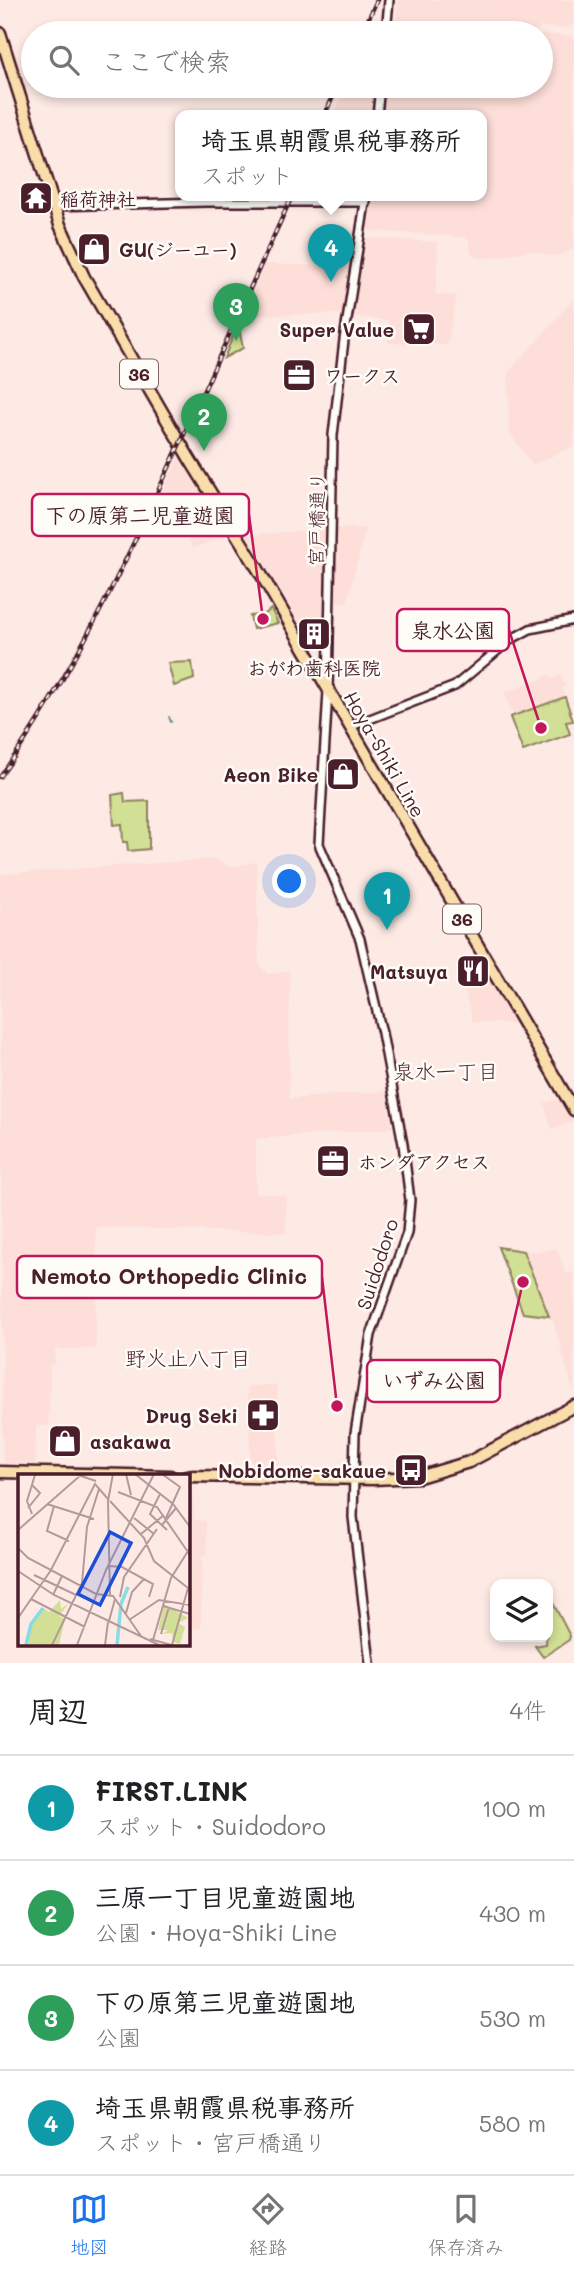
<!DOCTYPE html>
<html lang="ja">
<meta charset="utf-8">
<style>
body{margin:0;font-family:Mali,"Klee One",sans-serif;background:#f2f2f2;color:#202124}
.controls{position:absolute;right:21px;bottom:21px;display:grid;overflow:hidden;border-radius:14px;box-shadow:0 4px 10px #0003}
.controls button{width:63px;height:63px;display:grid;place-items:center;padding:0;border:0;border-bottom:2px solid #e0e0e0;background:#fff;color:#202124;font:35px sans-serif}
.you{position:absolute;left:290px;top:882px;width:24px;height:24px;margin:-18px;border:5px solid #fff;border-radius:50%;background:#1a73e8;box-shadow:0 0 0 10px #1a73e833}
.badge{display:grid;place-items:center;width:46px;height:46px;border-radius:50%;background:#1a73e8;color:#fff;font-size:23px;font-weight:700}
.pin{position:absolute;translate:-50% -58px;filter:drop-shadow(0 2px 4px #0008)}
.pin::after{content:'';position:absolute;top:37px;width:24px;height:21px;background:inherit;clip-path:polygon(0 0,100% 0,50% 100%)}
.popup{position:absolute;left:175px;top:110px;width:312px;height:91px;box-sizing:border-box;display:grid;place-content:center;border-radius:14px;background:#fff;filter:drop-shadow(0 2px 5px #0005);font-size:23px;white-space:nowrap;color:#757577}
.popup b{font-size:26px;color:#202124}
.popup::after{content:'';position:absolute;left:50%;top:100%;margin-left:-14px;border:14px solid transparent;border-top-color:#fff}
.list{margin:0;padding:0;list-style:none}
h2{display:flex;justify-content:space-between;align-items:center;height:91px;margin:0;padding:0 28px;font-size:30px}
h2 small{font-size:23px;font-weight:400;color:#757577}
.list li{display:grid;grid-template-columns:46px 1fr auto;gap:21px;align-items:center;box-sizing:border-box;height:105px;padding:0 28px;border-top:2px solid #e0e0e0}
.list b{display:block;font-size:26px;white-space:nowrap}
.list p{margin:0;font-size:23px;white-space:nowrap;color:#757577}
.list em{font-size:23px;font-style:normal;color:#757577}
.icon{flex:none;width:38px;height:38px;fill:none;stroke:currentColor;stroke-width:2;stroke-linecap:round;stroke-linejoin:round}
.map{position:relative;flex:none;width:574px;height:1663px;overflow:hidden}
.search{position:absolute;background:#fff;box-shadow:0 4px 10px #0003;left:21px;right:21px;top:21px;height:77px;display:flex;align-items:center;gap:18px;box-sizing:border-box;padding:0 24px;border-radius:38px;color:#757577;font-size:26px}
.sheet{height:511px;background:#fff}
nav{display:flex;justify-content:space-around;align-items:center;box-sizing:border-box;height:98px;border-top:2px solid #e0e0e0;background:#fff;font-size:19px;color:#757577}
nav a{display:grid;justify-items:center;gap:4px}
nav .on{color:#1a73e8}
.map>svg:first-child{display:block}
.built{fill:#fdded8}
.green{fill:#d1e094;stroke:#8e8060;stroke-width:2}
.lines{fill:none;stroke-linecap:round;stroke-linejoin:round}
.stream{stroke:#70909b;stroke-width:2}
.minor-casing{stroke:#4a1f2b;stroke-width:12}
.major-casing{stroke:#4a1f2b;stroke-width:15}
.minor{stroke:#fdfcf7;stroke-width:7}
.major{stroke:#f9deab;stroke-width:10}
.rail-casing{stroke:#4a1f2b;stroke-width:4.5}
.rail{stroke:#fdfcf7;stroke-width:2;stroke-dasharray:5;stroke-linecap:butt}
.labels{text-anchor:middle;dominant-baseline:central;stroke-width:5;stroke-linejoin:round;paint-order:stroke}
.shield{fill:#fdfcf7;stroke:#806168;stroke-width:2}
.shield-label{font-size:18px;font-weight:bold;fill:#4a1f2b}
.poi-label{font-size:19px;font-weight:bold;fill:#4a1f2b;stroke:#fdfcf7;text-anchor:start}
.street-label{font-size:19px;fill:#4a1f2b;stroke:#fdfcf7}
.neighbourhood-label{font-size:21px;fill:#4a1f2b;stroke:#fdfcf7}
.inset-river{fill:none;stroke:#8adbe6;stroke-width:3.5}
.inset-road{fill:none;stroke:#b5999b;stroke-width:2}
.view{fill:#1d4ed8;fill-opacity:0.15;stroke:#1d4ed8;stroke-width:3.5}
.inset-edge{fill:none;stroke:#4a1f2b;stroke-width:3.5}
.leader{fill:none;stroke:#c2185b;stroke-width:2.5}
.callout-dot{fill:#c2185b;stroke:#fdfcf7;stroke-width:2.5}
.callout{fill:#fdfcf7;stroke:#c2185b;stroke-width:2.5}
.callout-label{font-size:21px;text-anchor:middle;font-weight:bold;fill:#4a1f2b}
</style>
<div class="map">
<svg width="574" height="1663" viewBox="0 0 574 1663">
<rect width="100%" height="100%" fill="#fdeae5"/>
<filter id="ink" filterUnits="userSpaceOnUse"><feTurbulence type="fractalNoise" baseFrequency=".0143" numOctaves="2"/><feDisplacementMap in="SourceGraphic" scale="14" xChannelSelector="R" yChannelSelector="G"/><feConvolveMatrix kernelMatrix="1 2 1 2 8 2 1 2 1" color-interpolation-filters="sRGB"/></filter>
<g filter="url(#ink)">
<!-- built -->
<path class="built" d="M398,0H574V23L568,28L540,27L539,30L396,29Z
M541,34L574,36V249L563,254L549,256L532,250L490,258H477L471,253L469,241L466,237L369,231L367,228L371,196H481V116H382L386,86L435,90L438,86H541Z
M347,86H374L370,116H333Z
M368,238L438,242L436,294L457,296L447,345L388,343V321L354,316L364,242Z
M265,264L350,267L343,314L242,315Z
M574,299V446L532,465L509,432L508,373Z
M180,454L207,497L230,535L192,548L177,509L147,527Z
M335,528H366L347,602H335Z
M326,529L323,628L304,629L247,535Z
M549,675L551,679L561,675L565,687L562,688L565,697L513,716L505,693Z
M216,859L229,867L256,862L259,964L267,974L290,971L289,1099L386,1091L392,1128L256,1139V1193L286,1195V1233L96,1227V1349H55V1364L50,1365L49,1426H36L35,1464L3,1463L0,874Z
M475,953L511,1015L514,1024L473,1022L457,963Z
M562,1099L574,1121L552,1129L544,1103Z
M557,1248L566,1274L574,1272V1394L553,1320L549,1319L523,1251L534,1252Z
M274,1385L277,1387L278,1466L275,1469L254,1470L251,1467L247,1386Z
M187,1480H193L194,1520L206,1521L207,1555L202,1556L201,1627L199,1629L187,1628Z"/>
<!-- green -->
<path class="green" d="M238,324L243,348L224,358Z
M271,609L278,623L253,629L250,616L265,614Z
M192,662L194,679L174,686L168,663Z
M565,697L573,721L566,722L570,734L523,751L510,717Z
M124,793L125,802L149,801V849L128,851L127,842H123L122,824L114,825L112,795Z
M498,1247L523,1251L549,1316L523,1313Z
M268,1273H283L281,1287H267Z
M553,1603L570,1636L569,1640L543,1657L535,1646L546,1644L548,1611Z"/>
<g class="lines">
<!-- stream -->
<path class="stream" d="M169,717L171,722"/>
<!-- minor casing -->
<g class="minor-casing">
<path id="minor" d="M386,33L389,0
M377,116L380,86
M366,196L344,340L333,435L328,691L319,844L360,939L382,1033L403,1144L410,1200L407,1233L371,1335L355,1433L353,1517L370,1663
M54,206L205,202H366
M349,727L455,686L510,640L530,629L574,620"/>
</g>
<!-- major casing -->
<g class="major-casing">
<path id="major" d="M0,33L60,225L84,277L189,458L258,569L574,1110
M0,1472L170,1476
M187,1476L373,1479L419,1477L469,1462L574,1406"/>
</g>
<!-- minor -->
<use href="#minor" class="minor"/>
<!-- major -->
<use href="#major" class="major"/>
<!-- rail casing -->
<g class="rail-casing">
<path id="rail" d="M362,33L377,0
M324,116L338,86
M0,777C72,676 125,564 176,452C215,367 253,281 292,196"/>
</g>
<!-- rail -->
<use href="#rail" class="rail"/>
</g>
</g>
<!-- icons -->
<defs>
<g id="temple-square" transform="scale(1.75)"><rect x="-9" y="-9" width="18" height="18" rx="4" fill="#4a1f2b" stroke="#fdfcf7"/><path d="M0-6L5-2H3V0L6.5 2.5H4V6H1.5V3h-3V6H-4V2.5H-6.5L-3 0V-2H-5Z" fill="#fff"/></g>
<g id="shop-square" transform="scale(1.75)"><rect x="-9" y="-9" width="18" height="18" rx="4" fill="#4a1f2b" stroke="#fdfcf7"/><path d="M-5-2.5h2.3a2.7 3.5 0 0 1 5.4 0H5L5.5 6h-11ZM-1.5-2.5h3a1.5 2.3 0 0 0-3 0Z" fill="#fff"/></g>
<g id="supermarket-square" transform="scale(1.75)"><rect x="-9" y="-9" width="18" height="18" rx="4" fill="#4a1f2b" stroke="#fdfcf7"/><path d="M-6-5.5h2.5l.6 2H6L4.5 2H-2.5L-4.4-4H-6ZM-1.5 3.2a1.3 1.3 0 1 0 .1 0ZM3 3.2a1.3 1.3 0 1 0 .1 0Z" fill="#fff"/></g>
<g id="office-square" transform="scale(1.75)"><rect x="-9" y="-9" width="18" height="18" rx="4" fill="#4a1f2b" stroke="#fdfcf7"/><path d="M-6-3h4V-5.5h4V-3h4V5H-6ZM-1-4.5V-3h2v-1.5ZM-6 0V1H6V0Z" fill="#fff"/></g>
<g id="building-square" transform="scale(1.75)"><rect x="-9" y="-9" width="18" height="18" rx="4" fill="#4a1f2b" stroke="#fdfcf7"/><path d="M-4-6H4V6H1V3H-1V6H-4ZM-2.5-4.3h1.7v1.8h-1.7ZM.8-4.3h1.7v1.8H.8ZM-2.5-1h1.7V.8h-1.7ZM.8-1h1.7V.8H.8Z" fill="#fff"/></g>
<g id="restaurant-square" transform="scale(1.75)"><rect x="-9" y="-9" width="18" height="18" rx="4" fill="#4a1f2b" stroke="#fdfcf7"/><path d="M-5-6h1v4h1v-4h1v4h1v-4h1v5L-1.5 .5V6h-2V.5L-5-1ZM5-6V6H3V1.5H1.5Q1.5-4 5-6Z" fill="#fff"/></g>
<g id="pharmacy-square" transform="scale(1.75)"><rect x="-9" y="-9" width="18" height="18" rx="4" fill="#4a1f2b" stroke="#fdfcf7"/><path d="M-2-6h4v4h4v4h-4v4h-4v-4h-4v-4h4Z" fill="#fff"/></g>
<g id="bus-square" transform="scale(1.75)"><rect x="-9" y="-9" width="18" height="18" rx="4" fill="#4a1f2b" stroke="#fdfcf7"/><path d="M-5-6H5V4H4V6H2V4H-2V6H-4V4H-5ZM-3.5-4V0h7V-4ZM-3.5 1.2v1.5H-2V1.2ZM2 1.2v1.5H3.5V1.2Z" fill="#fff"/></g>
</defs>
<g fill-rule="evenodd">
<use href="#temple-square" x="36" y="198"/>
<use href="#shop-square" x="94" y="249"/>
<use href="#supermarket-square" x="419" y="329"/>
<use href="#office-square" x="299" y="375"/>
<use href="#building-square" x="314" y="634"/>
<use href="#shop-square" x="343" y="774"/>
<use href="#restaurant-square" x="473" y="971"/>
<use href="#office-square" x="333" y="1161"/>
<use href="#pharmacy-square" x="263" y="1415"/>
<use href="#shop-square" x="65" y="1441"/>
<use href="#bus-square" x="411" y="1470"/>
</g>
<g class="labels">
<!-- shield labels -->
<g class="shield">
<rect x="120" y="359.5" width="38" height="29" rx="5"/>
<rect x="443" y="904.5" width="38" height="29" rx="5"/>
</g>
<g class="shield-label">
<text x="139" y="374">36</text>
<text x="462" y="919">36</text>
</g>
<!-- poi labels -->
<g class="poi-label">
<text x="60" y="198">稲荷神社</text>
<text x="119" y="249">GU(ジーユー)</text>
<text x="394" y="329" text-anchor="end">Super Value</text>
<text x="324" y="375">ワークス</text>
<text x="314" y="667" text-anchor="middle">おがわ歯科医院</text>
<text x="318" y="774" text-anchor="end">Aeon Bike</text>
<text x="448" y="971" text-anchor="end">Matsuya</text>
<text x="358" y="1161">ホンダアクセス</text>
<text x="238" y="1415" text-anchor="end">Drug Seki</text>
<text x="90" y="1441">asakawa</text>
<text x="386" y="1470" text-anchor="end">Nobidome-sakaue</text>
</g>
<!-- street labels -->
<g class="street-label">
<text transform="translate(316 519) rotate(-89)">宮戸橋通り</text>
<text transform="translate(385 754) rotate(60)">Hoya-Shiki Line</text>
<text transform="translate(377 1264) rotate(-72)">Suidodoro</text>
</g>
<!-- neighbourhood labels -->
<g class="neighbourhood-label">
<text x="446" y="1070">泉水一丁目</text>
<text x="188" y="1357">野火止八丁目</text>
</g>
</g>
<!-- overview -->
<g transform="translate(18 1474)">
<rect width="172" height="172" fill="#fdeae5"/>
<path d="M42,126L43,135L51,129L41,142L47,145L41,171H7L13,150L25,134L31,138ZM146,130L170,144L160,149L167,153L162,170L155,168L154,159L144,160L150,156H140Z" fill="#d1e094"/>
<path class="inset-river" d="M8,171L13,150L25,134M99,171L103,130L110,113"/>
<path class="inset-road" d="M57,0L78,7M108,0L113,21M117,0L155,30L172,53M144,0L162,13L148,44M100,18L139,33L172,81M142,20L132,40L149,56M92,27L126,64L136,87L170,114M29,30L76,45M36,32L29,57L51,67M10,34L22,19L14,11M14,40L9,27L17,1M116,44L136,60M144,51L158,34M0,56L64,0M123,60L146,41M0,74L10,84L78,120L95,122L123,162M91,92L104,93L135,110L131,123M0,97L36,121L141,171M16,101L58,121M35,121L44,102M92,121L90,27L95,0M102,123L106,103L139,55M13,125L67,153M145,132L172,140M108,139L114,118L126,105M0,144L33,96L77,10L90,25M111,146L141,126L172,131M91,147L97,125M143,160L151,133M132,165L153,171M135,166L153,104L172,74M34,171L64,109L69,53L81,15M59,171L88,96L136,0M87,171L90,148M154,171L170,114"/>
<path class="view" d="M92,58L113,69L82,131L60,120Z"/>
<rect width="172" height="172" class="inset-edge"/>
</g>
<!-- callouts -->
<path class="leader" d="M263 619L249 515M541 728L509 630M337 1406L322 1277M523 1282L500 1381"/>
<g class="callout-dot">
<circle cx="263" cy="619" r="7"/>
<circle cx="541" cy="728" r="7"/>
<circle cx="337" cy="1406" r="7"/>
<circle cx="523" cy="1282" r="7"/>
</g>
<g class="callout">
<rect x="32" y="494" width="217" height="42" rx="7"/>
<rect x="397" y="609" width="112" height="42" rx="7"/>
<rect x="17" y="1256" width="305" height="42" rx="7"/>
<rect x="367" y="1360" width="133" height="42" rx="7"/>
</g>
<g class="callout-label">
<text x="140" y="523">下の原第二児童遊園</text>
<text x="453" y="638">泉水公園</text>
<text x="169" y="1284">Nemoto Orthopedic Clinic</text>
<text x="434" y="1388">いずみ公園</text>
</g>
</svg>
<div class="controls">
<button><svg class="icon" aria-label="layers" viewBox="0 0 24 24"><path d="M12 4l9 5-9 5-9-5zM3 14l9 5 9-5"/></svg></button>
</div>
<div class="you"></div>
<div class="pin badge" style="left:387px;top:930px;background:#0f9aa8">1</div>
<div class="pin badge" style="left:204px;top:451px;background:#2e9e5b">2</div>
<div class="pin badge" style="left:236px;top:341px;background:#2e9e5b">3</div>
<div class="pin badge" style="left:331px;top:282px;background:#0f9aa8">4</div>
<div class="popup"><b>埼玉県朝霞県税事務所</b>スポット</div>
<div class="search"><svg class="icon" aria-label="search" viewBox="0 0 24 24"><circle cx="10" cy="10" r="6"/><path d="M15 15l6 6"/></svg>ここで検索</div>
</div>
<section class="sheet">
<h2>周辺<small>4件</small></h2>
<ul class="list">
<li><span class="badge" style="background:#0f9aa8">1</span><div><b>FIRST.LINK</b><p>スポット · Suidodoro</p></div><em>100 m</em></li>
<li><span class="badge" style="background:#2e9e5b">2</span><div><b>三原一丁目児童遊園地</b><p>公園 · Hoya-Shiki Line</p></div><em>430 m</em></li>
<li><span class="badge" style="background:#2e9e5b">3</span><div><b>下の原第三児童遊園地</b><p>公園</p></div><em>530 m</em></li>
<li><span class="badge" style="background:#0f9aa8">4</span><div><b>埼玉県朝霞県税事務所</b><p>スポット · 宮戸橋通り</p></div><em>580 m</em></li>
</ul>
</section>
<nav>
<a class="on"><svg class="icon" aria-label="map" viewBox="0 0 24 24"><path d="M3 6l6-2 6 2 6-2v14l-6 2-6-2-6 2zM9 4v14M15 6v14"/></svg>地図</a>
<a><svg class="icon" aria-label="directions" viewBox="0 0 24 24"><path d="M12 3l9 9-9 9-9-9zM9 14v-3h6M13 9l2 2-2 2"/></svg>経路</a>
<a><svg class="icon" aria-label="saved" viewBox="0 0 24 24"><path d="M7 4h10v16l-5-4-5 4z"/></svg>保存済み</a>
</nav>
